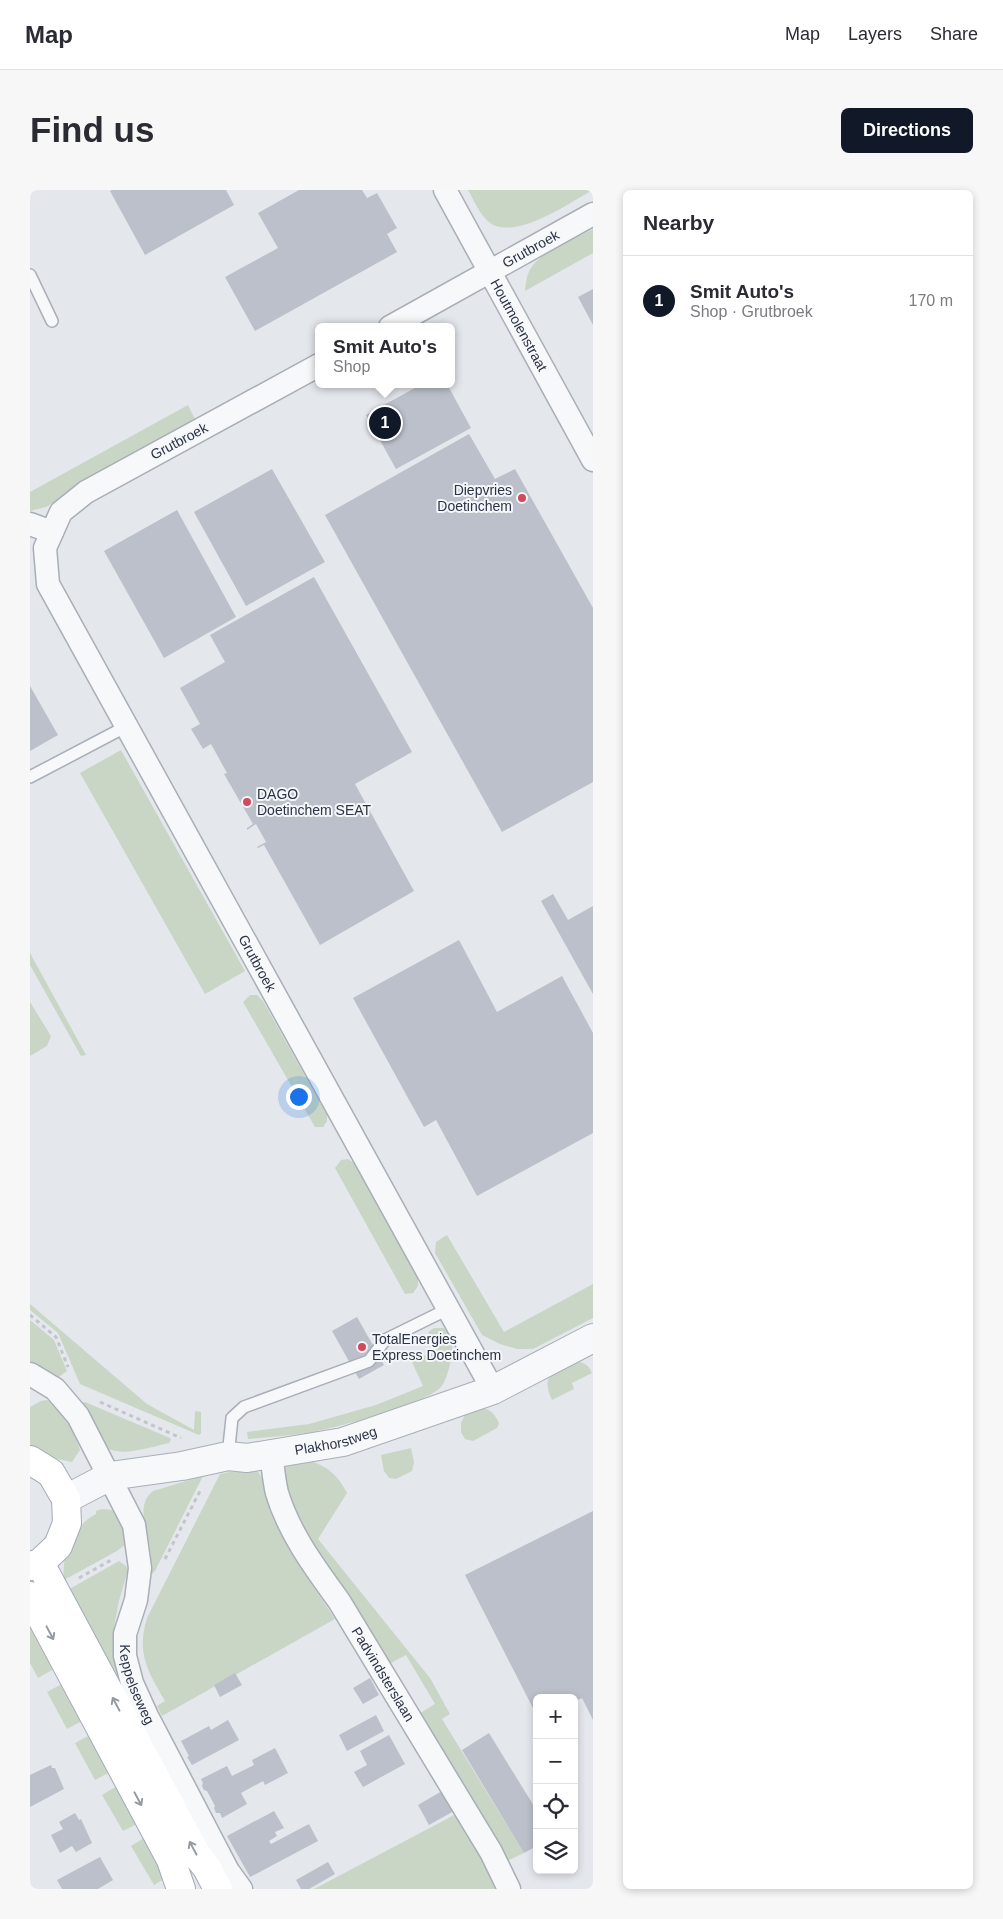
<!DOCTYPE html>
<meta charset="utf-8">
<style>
body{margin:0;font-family:Arial,sans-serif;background:#f7f7f7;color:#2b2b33}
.controls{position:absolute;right:15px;bottom:15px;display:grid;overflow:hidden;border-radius:8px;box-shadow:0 2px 8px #0003}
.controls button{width:45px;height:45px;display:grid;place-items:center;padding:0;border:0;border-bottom:1px solid #e1e1e2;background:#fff;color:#2b2b33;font:25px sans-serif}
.you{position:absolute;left:268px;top:906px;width:18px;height:18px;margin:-12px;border:4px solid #fff;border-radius:50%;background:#1a73e8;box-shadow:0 0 0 8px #1a73e833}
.badge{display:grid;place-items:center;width:32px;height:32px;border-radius:50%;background:#111827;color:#fff;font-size:16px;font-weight:700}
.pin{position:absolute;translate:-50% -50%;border:2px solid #fff;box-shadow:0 1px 5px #0006}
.popup{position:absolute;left:285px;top:133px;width:140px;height:65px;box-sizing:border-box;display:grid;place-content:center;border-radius:8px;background:#fff;filter:drop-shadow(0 1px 4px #0005);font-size:16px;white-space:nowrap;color:#7c7c81}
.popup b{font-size:19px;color:#2b2b33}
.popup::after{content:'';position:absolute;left:50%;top:100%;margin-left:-10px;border:10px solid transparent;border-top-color:#fff}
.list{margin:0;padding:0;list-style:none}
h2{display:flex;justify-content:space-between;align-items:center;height:65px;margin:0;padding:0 20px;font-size:21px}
h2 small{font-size:16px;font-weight:400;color:#7c7c81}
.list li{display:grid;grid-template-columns:32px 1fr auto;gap:15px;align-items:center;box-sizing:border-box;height:90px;padding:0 20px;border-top:1px solid #e1e1e2}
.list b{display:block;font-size:19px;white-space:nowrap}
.list p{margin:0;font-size:16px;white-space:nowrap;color:#7c7c81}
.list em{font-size:16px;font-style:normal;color:#7c7c81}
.icon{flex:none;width:28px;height:28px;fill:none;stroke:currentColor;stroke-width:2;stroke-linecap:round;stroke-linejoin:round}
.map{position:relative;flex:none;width:563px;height:1699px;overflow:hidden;border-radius:8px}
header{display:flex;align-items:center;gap:30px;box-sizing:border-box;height:70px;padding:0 25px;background:#fff;border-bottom:1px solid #e1e1e2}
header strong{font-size:24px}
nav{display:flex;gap:28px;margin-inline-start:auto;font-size:18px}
.intro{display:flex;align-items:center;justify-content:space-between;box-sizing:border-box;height:120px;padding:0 30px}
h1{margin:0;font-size:35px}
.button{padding:12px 22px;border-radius:8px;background:#111827;color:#fff;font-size:18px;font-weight:700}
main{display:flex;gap:30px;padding:0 30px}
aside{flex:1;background:#fff;border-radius:8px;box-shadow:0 2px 8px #0003}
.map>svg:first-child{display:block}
.green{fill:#c9d6c5}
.building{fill:#bbc0ca}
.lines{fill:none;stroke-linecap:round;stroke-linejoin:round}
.service-casing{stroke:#a9aeb7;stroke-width:14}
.minor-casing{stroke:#a9aeb7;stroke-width:25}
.tertiary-casing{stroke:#a9aeb7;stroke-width:30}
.primary-casing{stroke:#a3abb8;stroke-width:30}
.path{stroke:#c2c5cb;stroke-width:3;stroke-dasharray:4 4;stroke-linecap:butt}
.service{stroke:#f7f8fa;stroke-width:11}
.minor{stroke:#f7f8fa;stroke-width:22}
.tertiary{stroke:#f7f8fa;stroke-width:28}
.primary{stroke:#fff;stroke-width:28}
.oneway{stroke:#959aa2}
.poi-dot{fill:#d1495b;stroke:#f4f6f9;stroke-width:2}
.labels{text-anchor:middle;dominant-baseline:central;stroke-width:4;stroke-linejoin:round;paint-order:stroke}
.street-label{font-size:14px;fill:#2b3445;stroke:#f4f6f9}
.poi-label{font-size:14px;fill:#2b3445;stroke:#f4f6f9;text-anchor:start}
</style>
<header>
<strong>Map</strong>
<nav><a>Map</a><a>Layers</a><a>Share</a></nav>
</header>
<div class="intro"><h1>Find us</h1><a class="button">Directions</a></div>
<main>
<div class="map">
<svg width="563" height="1699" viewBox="0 0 563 1699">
<rect width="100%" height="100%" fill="#e4e7ec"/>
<!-- green -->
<path class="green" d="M438,0H563C539,13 494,45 466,36C452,31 445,12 438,0Z
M563,39V63L495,101C496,92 497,82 503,75C513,62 548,47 563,39Z
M158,215L166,231L16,317L0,321V302Z
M91,560L215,781L175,804L50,583Z
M0,763L56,865L51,866L0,775Z
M220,805H227L233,811L297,925V931L293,937H285L213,812Z
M0,812L21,846L17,856L0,866Z
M318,969L326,974L388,1088V1096L383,1103L375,1104L305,978L311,970Z
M417,1045L474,1142L563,1094V1128L503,1159H487L470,1154L452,1145L405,1063L406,1052Z
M0,1114L117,1214L164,1240L165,1221L171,1222V1243L169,1245L50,1194L28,1143L0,1120Z
M0,1130L24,1150L37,1181L26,1189L0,1173Z
M404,1138H414C422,1147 424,1158 421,1170C419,1178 416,1192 410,1198C394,1214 300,1240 276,1243C257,1246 237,1247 218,1249L217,1242L279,1234L346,1215L393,1196L382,1172L408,1159L398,1142Z
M542,1171C552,1172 558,1173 562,1183L542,1193L544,1199L522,1210C511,1186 521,1182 542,1171Z
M17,1210C31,1216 46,1246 50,1260L42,1272L17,1267L0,1260V1217L11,1211Z
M55,1212L140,1248L141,1250L139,1253C123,1256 89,1269 75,1256C68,1249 57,1225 52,1215V1213Z
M449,1217C460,1219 464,1223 469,1233L467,1238L443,1251L435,1249L431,1242V1233L436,1223Z
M381,1258L384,1272L382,1281L366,1289L359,1288L354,1281L351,1265Z
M278,1270C297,1276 308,1285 317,1303L288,1349L400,1488L420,1524L412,1529L494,1663L475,1672L387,1525L405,1514L376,1465L355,1476L259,1316L254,1287L256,1275Z
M222,1277C237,1285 236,1309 242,1324C257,1362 283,1395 305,1429L132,1526L127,1516L135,1511C118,1481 106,1464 117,1428L190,1284Z
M173,1286L125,1381L122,1384L120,1383C118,1377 121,1370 121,1364C119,1343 104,1316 123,1301Z
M72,1319L82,1320L93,1330L96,1354L87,1361L34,1390C31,1364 43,1336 66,1324V1321Z
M89,1371L96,1376L98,1380L89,1411L84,1437V1457L109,1530L36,1401Z
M0,1430L24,1479L8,1488L0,1473Z
M32,1494L52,1531L37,1539L17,1502Z
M60,1545L80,1582L65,1590L45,1553Z
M87,1596L107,1634L93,1641L72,1605Z
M428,1623L472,1699H284Z
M114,1648L120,1649L134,1689L124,1695L101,1656Z"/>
<!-- building -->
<path class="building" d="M82,0H196L204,15L115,65L80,1Z
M269,0H332L337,8L347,3L367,38L357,44L367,62L225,141L195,87L248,58L228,23Z
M563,99V135L548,107Z
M392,194H417L441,238L366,279L336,225Z
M439,244L465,289L485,279L563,418V592L472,642L295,325Z
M242,279L295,372L216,416L164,322Z
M147,320L206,427L134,468L74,361Z
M284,387L382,562L325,594L384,701L290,755L234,655L228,658L227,657L236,652L226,634L217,640V638L223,634L194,584L197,583L181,554L173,559L161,539L170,534L150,498L195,472L180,445Z
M0,496L28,545L0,561Z
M523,704L538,730L563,716V804L511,711Z
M429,750L467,822L532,786L563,843V943L447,1006L406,930L394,937L323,808Z
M327,1127L354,1175L329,1189L302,1141Z
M563,1321V1530L552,1508L544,1512V1508H507V1526L435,1385Z
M205,1483L212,1495L190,1507L184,1495Z
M340,1488L349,1505L333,1514L323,1498Z
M346,1525L354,1541L317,1561L309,1545Z
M198,1530L209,1550L162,1575L157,1567L159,1566L151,1551L179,1536L181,1540Z
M459,1543L507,1621V1656L494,1663L432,1560Z
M359,1545L375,1574L333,1597L324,1582L337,1575L330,1561Z
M245,1558L258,1583L235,1595L233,1591L211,1603L217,1614L192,1628L190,1623H186L184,1618L185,1616L177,1601L174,1600L172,1596L173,1593L171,1589L197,1576L202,1586L224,1575L222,1570Z
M21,1575L22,1578H25L34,1599L0,1617V1585Z
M412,1601L424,1621L399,1635L388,1615Z
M244,1621L254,1638L245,1642L247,1646L239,1651L241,1654L279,1634L288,1651L220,1687L197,1646Z
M45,1623L49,1630L51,1629L62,1653L46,1662L42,1656L30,1663L21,1645L33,1639L29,1632Z
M70,1667L83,1690L68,1699H32L27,1690Z
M298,1672L305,1684L279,1699H271L266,1690Z"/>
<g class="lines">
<!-- service casing -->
<g class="service-casing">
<path id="service" d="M0,85L22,131
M0,587L97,536
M198,1266L202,1228L214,1217L339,1171L355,1150L418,1119"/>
</g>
<!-- minor casing -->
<g class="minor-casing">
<g id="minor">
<path id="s1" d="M415,0L563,270"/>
<path id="s2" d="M360,137L563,24"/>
<path id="s3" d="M289,175L56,302L31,322L15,358L18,394L463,1200"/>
<path d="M0,334L22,342"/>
<path id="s4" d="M0,1184L25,1199L48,1226L104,1335L110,1378L106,1410L95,1444V1466L102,1493L117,1526L198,1681L211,1699"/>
<path id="s5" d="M241,1264C243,1277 244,1291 247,1303C259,1343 285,1378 309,1411L461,1662L479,1699"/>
</g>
</g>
<!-- tertiary casing -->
<g class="tertiary-casing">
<g id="tertiary">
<path id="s6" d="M36,1309L80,1286L152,1276L198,1266L217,1268L313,1252L463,1200L563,1148"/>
</g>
</g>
<!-- primary casing -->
<g class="primary-casing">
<path id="primary" d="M0,1270L21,1283L36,1309L37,1333L28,1356L10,1373L0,1376
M10,1373L166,1664L177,1678L188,1699
M0,1406L141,1670L151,1699"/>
</g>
<!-- path -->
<path class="path" d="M0,1125L26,1147L38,1177
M70,1212L151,1248
M135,1369L171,1299
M49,1388L83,1369"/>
<!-- service -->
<use href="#service" class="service"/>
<!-- minor -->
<use href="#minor" class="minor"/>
<!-- tertiary -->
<use href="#tertiary" class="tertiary"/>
<!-- primary -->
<use href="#primary" class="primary"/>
</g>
<!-- one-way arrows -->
<defs><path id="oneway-shaft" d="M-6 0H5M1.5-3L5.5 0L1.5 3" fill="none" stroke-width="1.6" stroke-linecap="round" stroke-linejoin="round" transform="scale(1.25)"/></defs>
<g class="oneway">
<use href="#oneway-shaft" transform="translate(20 1443) rotate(62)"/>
<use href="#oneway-shaft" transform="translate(86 1514) rotate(-118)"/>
<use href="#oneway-shaft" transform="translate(108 1609) rotate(62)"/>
<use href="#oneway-shaft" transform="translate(163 1658) rotate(-118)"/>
</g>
<!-- markers -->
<g class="poi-dot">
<circle cx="492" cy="308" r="5"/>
<circle cx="217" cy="612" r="5"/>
<circle cx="332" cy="1157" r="5"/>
</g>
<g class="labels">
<!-- street labels -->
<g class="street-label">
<text stroke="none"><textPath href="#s2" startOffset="161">Grutbroek</textPath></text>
<text stroke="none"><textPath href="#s1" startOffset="154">Houtmolenstraat</textPath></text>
<text transform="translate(149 251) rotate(-28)">Grutbroek</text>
<text stroke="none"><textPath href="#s3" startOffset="806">Grutbroek</textPath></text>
<text stroke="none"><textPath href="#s6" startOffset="279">Plakhorstweg</textPath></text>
<text stroke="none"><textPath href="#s5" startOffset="250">Padvindsterslaan</textPath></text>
<text stroke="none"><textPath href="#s4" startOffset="351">Keppelseweg</textPath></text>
</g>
<!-- poi labels -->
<g class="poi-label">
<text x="482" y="300" text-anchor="end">Diepvries<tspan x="482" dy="16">Doetinchem</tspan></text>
<text x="227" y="604">DAGO<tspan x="227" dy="16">Doetinchem SEAT</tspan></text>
<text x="342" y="1149">TotalEnergies<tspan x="342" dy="16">Express Doetinchem</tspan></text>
</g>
</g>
</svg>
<div class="controls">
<button>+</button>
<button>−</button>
<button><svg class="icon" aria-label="locate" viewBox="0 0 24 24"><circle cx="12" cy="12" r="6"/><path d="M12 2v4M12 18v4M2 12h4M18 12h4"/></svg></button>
<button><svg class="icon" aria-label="layers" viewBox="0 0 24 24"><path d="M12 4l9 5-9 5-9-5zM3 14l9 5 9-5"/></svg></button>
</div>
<div class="you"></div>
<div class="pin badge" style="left:355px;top:233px">1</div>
<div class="popup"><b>Smit Auto's</b>Shop</div>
</div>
<aside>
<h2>Nearby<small></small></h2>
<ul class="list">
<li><span class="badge">1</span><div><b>Smit Auto's</b><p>Shop · Grutbroek</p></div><em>170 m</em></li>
</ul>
</aside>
</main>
